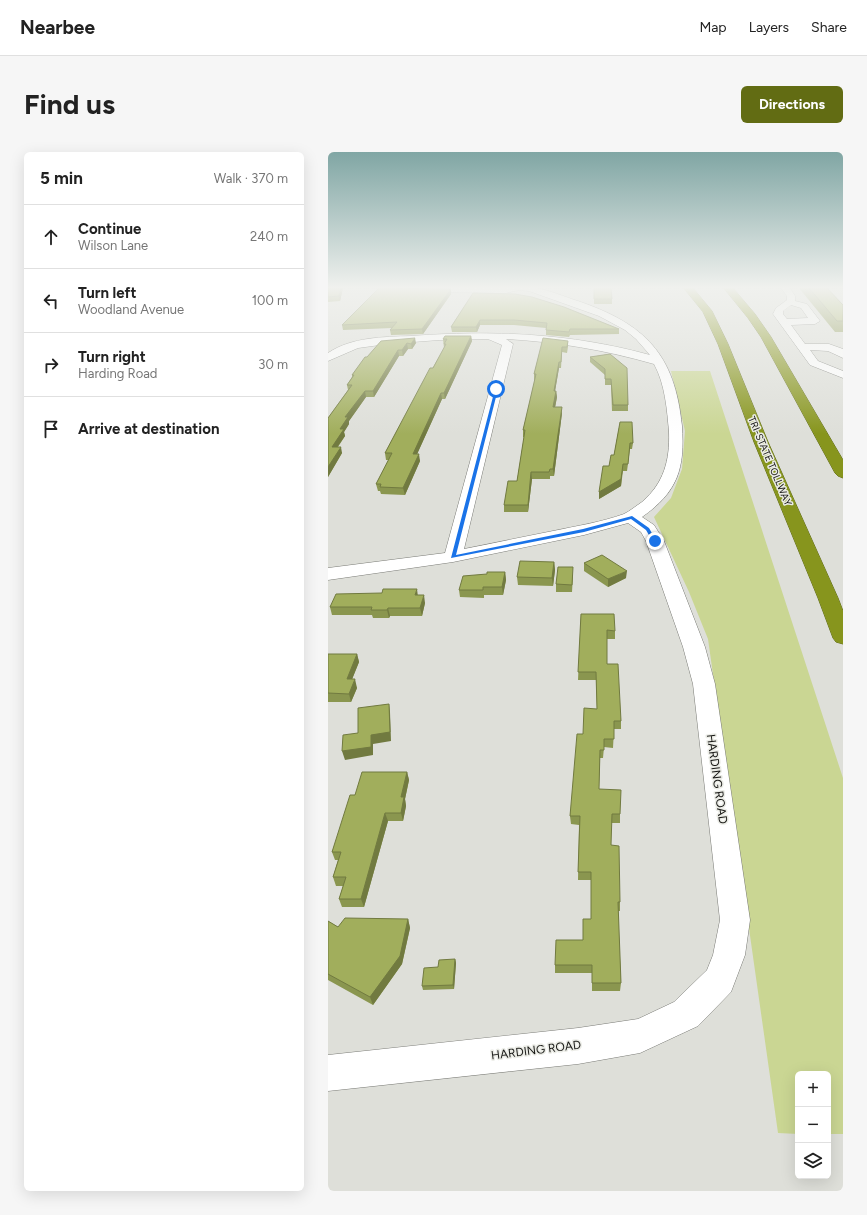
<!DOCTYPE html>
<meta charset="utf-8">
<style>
body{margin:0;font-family:Figtree,sans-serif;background:#f6f6f6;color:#222}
.controls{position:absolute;right:12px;bottom:12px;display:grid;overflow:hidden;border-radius:6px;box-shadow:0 4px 16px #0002}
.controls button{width:36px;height:36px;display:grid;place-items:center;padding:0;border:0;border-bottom:1px solid #e0e0e0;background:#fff;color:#222;font:20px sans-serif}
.stop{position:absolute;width:12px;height:12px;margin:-9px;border:3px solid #1a73e8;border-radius:50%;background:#fff}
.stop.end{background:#1a73e8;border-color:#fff;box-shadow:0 1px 4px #0008}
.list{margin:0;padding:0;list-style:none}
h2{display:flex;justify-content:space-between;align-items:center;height:52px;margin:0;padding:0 16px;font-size:17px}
h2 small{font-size:13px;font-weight:400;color:#767676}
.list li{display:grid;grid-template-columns:26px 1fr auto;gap:12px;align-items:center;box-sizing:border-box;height:64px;padding:0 16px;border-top:1px solid #e0e0e0}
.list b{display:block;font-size:15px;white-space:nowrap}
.list p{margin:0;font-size:13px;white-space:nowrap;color:#767676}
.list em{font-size:13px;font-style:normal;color:#767676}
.icon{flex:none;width:22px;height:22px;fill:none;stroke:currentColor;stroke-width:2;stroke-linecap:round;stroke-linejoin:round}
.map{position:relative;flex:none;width:515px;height:1039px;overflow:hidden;border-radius:6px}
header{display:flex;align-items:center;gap:24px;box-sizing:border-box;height:56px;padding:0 20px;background:#fff;border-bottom:1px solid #e0e0e0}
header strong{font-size:19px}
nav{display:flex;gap:22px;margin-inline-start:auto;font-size:14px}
.intro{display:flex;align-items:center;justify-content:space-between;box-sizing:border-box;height:96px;padding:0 24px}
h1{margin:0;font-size:28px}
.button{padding:10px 18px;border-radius:6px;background:#626c13;color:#fff;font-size:14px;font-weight:700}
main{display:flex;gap:24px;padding:0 24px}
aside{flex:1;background:#fff;border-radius:6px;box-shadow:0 4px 16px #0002}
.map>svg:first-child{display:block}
.green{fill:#cad693}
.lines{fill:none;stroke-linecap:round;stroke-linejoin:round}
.minor-casing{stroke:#7a7b76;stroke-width:1}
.highway-casing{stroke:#5f691a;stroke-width:1}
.minor{fill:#fff;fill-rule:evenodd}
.highway{fill:#87951d;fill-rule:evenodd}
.wall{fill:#8a964f}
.shaded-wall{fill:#717a40}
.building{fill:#a1ae5c;stroke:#717a40}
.route{fill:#1a73e8}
.labels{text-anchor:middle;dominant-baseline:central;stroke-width:3;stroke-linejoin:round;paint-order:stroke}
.far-street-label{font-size:10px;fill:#161614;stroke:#ebece6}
.street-label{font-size:12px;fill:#161614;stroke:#ebece6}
</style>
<header>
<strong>Nearbee</strong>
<nav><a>Map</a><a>Layers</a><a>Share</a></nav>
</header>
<div class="intro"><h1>Find us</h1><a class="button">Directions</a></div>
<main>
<aside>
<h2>5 min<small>Walk · 370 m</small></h2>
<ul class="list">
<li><svg class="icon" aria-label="ahead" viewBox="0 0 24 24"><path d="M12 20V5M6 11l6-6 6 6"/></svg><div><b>Continue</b><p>Wilson Lane</p></div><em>240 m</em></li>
<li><svg class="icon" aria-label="left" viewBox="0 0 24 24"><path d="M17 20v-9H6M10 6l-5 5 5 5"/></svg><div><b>Turn left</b><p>Woodland Avenue</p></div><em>100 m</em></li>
<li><svg class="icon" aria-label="right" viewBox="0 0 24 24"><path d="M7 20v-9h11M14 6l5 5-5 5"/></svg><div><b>Turn right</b><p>Harding Road</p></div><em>30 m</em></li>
<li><svg class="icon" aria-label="arrive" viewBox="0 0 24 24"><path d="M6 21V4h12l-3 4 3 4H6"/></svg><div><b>Arrive at destination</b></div></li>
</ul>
</aside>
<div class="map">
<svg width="515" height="1039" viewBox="0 0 515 1039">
<rect width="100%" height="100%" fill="#dedfd9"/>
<!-- green -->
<path class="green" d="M343,219H382L515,626V982H500V922H470V982L450,981L380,487L361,440L326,365L343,346L354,317L357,279Z"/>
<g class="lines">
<!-- minor casing -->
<g class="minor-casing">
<path id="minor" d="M83,136C112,136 140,136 168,136C181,136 194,135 207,136C221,138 237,145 250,149C317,172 347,202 354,274C357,316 350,340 314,365L326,373L336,389L377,495L387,532L422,768L417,803L403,840L370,874L312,901L250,912L0,939V903L250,876L310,867L346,850L379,818L385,803L392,768L365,532L355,495L318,389L313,380L300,371L256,383L125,410L0,428V416L117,401L174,193L160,187L111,188L59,192L30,196L0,209V201C24,185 55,185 83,184C165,178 242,181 322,203L308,187L297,178L271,164L201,139L191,138L178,141L87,140L84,139ZM178,187C230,190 276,198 326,212C337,232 339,257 341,280C342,308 336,331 314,350C308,354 302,359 296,362C274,370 249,374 225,379C195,385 166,391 136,397L185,192Z
M453,136H462L467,144V149L479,152L492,169L487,172L463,173L477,192H501L515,197V206L500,199L482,198L490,209L515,219V226L482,213L445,162L448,156L459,148V144ZM463,153L473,156L480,166L459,167L455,162V159Z"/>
</g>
<!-- highway casing -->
<g class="highway-casing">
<path id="highway" d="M356,136H365L384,159L400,192L440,290L510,446L515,459V492L508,490L505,486L490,446L426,290L390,192L375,160Z
M396,136H405L427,162L443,185L515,308V326L510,324L507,321L433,185L420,166Z"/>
</g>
<!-- minor -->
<use href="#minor" class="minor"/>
<!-- highway -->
<use href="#highway" class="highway"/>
</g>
<!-- wall -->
<path class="wall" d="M0,136H15L12,149L0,150Z
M266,136L284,147V152H266Z
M471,136H499L515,153V180H507Z
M145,141L291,177V182L242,183L241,185L218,183V176L186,173H152L149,180H124L123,175Z
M123,142L95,182L63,183L62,178L64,176L15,178L14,173Z
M143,184L144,189L117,247H114L89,302L92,309L77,343L53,342L52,339H50L48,332L61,308H58L57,301L116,196L115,187Z
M53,189L88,191L84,197H80L75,204H71L46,245H38L21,269V272L16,280L17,284L10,295L14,301L0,325V266L20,238L19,233L24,225V223Z
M240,189V195L239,201L234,200L233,216H231L227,239H228L229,245L227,255L234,261L226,324H222V327H204L200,360H176V353L189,329L196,285H195V278L207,228H206V222Z
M282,202L300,253V259H284L283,233H277V223L262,210V205Z
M292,270L305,291L304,297H302L299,319H295L293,334L271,347L281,314L286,303Z
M226,410L227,418L225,434L190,433L189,425Z
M256,411L298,426L280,435L256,419Z
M177,420L178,428L175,443H156V446L132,445L131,438L159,422Z
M245,423L244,440H228V432Z
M90,443L97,451L94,464H62L61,466H45L44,463H4L2,455Z
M253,462L287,479V487H279V512L293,569V577H286L285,596L276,595L275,606H272L271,637L292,662V671H283V693L292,750V759H290L293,831L292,839H264V821H227V813L255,788L263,767V728H250L251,673L243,672L242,664L255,582L269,557L268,528H250Z
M0,502H29L31,510L24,527L29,536L23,550H0Z
M79,620L81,628L77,647L78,654L75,669H60L36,755H14L11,747L15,734H8L5,725L10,708H7L4,700L27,643Z
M80,767L82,776L74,812L45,853L0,828V769L10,775Z
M127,807L128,811L126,837L95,838L94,834L110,815Z"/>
<!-- shaded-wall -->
<path class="shaded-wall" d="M13,136H15L12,149L11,144Z
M123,137V142L95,182L94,177Z
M152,168V173L149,180L148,175Z
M143,184L144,189L117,247L116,241Z
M87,186L88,191L84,197L83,192Z
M79,191L80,197L75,204L74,198Z
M70,198L71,204L46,245L45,239Z
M231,210V216L226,245V239Z
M37,239L38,245L21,269V272L16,280L17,284L5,301L4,295L12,277L17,265Z
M228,239L229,245L226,261L225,255Z
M113,241L114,247L86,309L85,302Z
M234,255V261L226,324L225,317Z
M13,295L14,301L0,325V315Z
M91,302L92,309L77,343L75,336Z
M295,312L293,334L271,347V340Z
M203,320L204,327L200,360V353Z
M226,410L227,418L225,434L224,426Z
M299,419L298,426L280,435V427Z
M177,420L178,428L175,443L174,435Z
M89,437L90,445L87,443Z
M96,443L97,451L94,464L92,456Z
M60,456L62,464L61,466L59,458Z
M29,502L31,510L21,535L19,527Z
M27,527L29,536L23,550L21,542Z
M61,552L62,560L63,589L45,592V603L17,608L14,599L43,583Z
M79,620L81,628L77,647L78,654L75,669L73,661V645Z
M57,661L60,669L36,755L33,747Z
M80,767L82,776L74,812L45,853L42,845Z
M127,807L128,811L126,837L125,833Z"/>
<!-- building -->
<path class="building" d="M0,136H13L11,144L0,145Z
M51,136L123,137L94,177L62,178L69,170L14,173Z
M266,136H283L284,147H266Z
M481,136H499L515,153V169H509Z
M145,141L187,142L204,145L236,155L291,177H242L241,180L218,178L219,171L186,168H152L148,175H123Z
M117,184H143L116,241H113L85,302H91L75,336L52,335L53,332H48L64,301H57L102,216H105L118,192H116L119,187H115Z
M87,186L83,192L79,191L74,198H70L45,239H37L17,265H20L12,277H16L4,295H13L0,315V266L24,233H19L26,223H24L37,205H39L53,189Z
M215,186L240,189L239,195H234L233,210H231L226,239H228L225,255H234L225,317H222L221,320H203L200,353H176L180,329H189L197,278H195L208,222H206Z
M282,202L299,216L300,253H285L283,227H277V217L262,205Z
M292,270H304L305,291H302L300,312H295L293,327L271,340L275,314H281L283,303H286Z
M274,403L299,419L280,427L256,411Z
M192,409L226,410L224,426L189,425Z
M230,415H245L244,433L228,432Z
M159,420H177L174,435H155V438H131L135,424L159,422Z
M55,437H89L87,443H96L92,456H60L59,458H43L44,455H2L8,442L54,441Z
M253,462H286L287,479L279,478V512H290L293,569H286V587H276V598H272L271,637L293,638L292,662H284L283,693L291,694L292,750H290L293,831H264V813H227L228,788H255V767H263V720H250L252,664H242L249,582H255L256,556L269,557L268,520H250Z
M0,502H29L19,527H27L21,542L0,541Z
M61,552L62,580L43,583V595L14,599L15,583L30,581V556Z
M34,620H79L73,645H76L73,661H57L33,747H11L18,725H5L13,700H4L22,643H27Z
M17,766L80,767L72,804L42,845L0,822V769L10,775Z
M127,807L125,833L94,834L96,816L110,815L111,808Z"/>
<!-- sky -->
<linearGradient id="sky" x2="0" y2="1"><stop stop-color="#80a6a4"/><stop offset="0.48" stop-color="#f0f1ee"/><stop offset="1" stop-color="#f0f1ee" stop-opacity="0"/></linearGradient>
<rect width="515" height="282" fill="url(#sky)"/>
<!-- route -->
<path class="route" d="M168,236L170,237L128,403L255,377L304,364L321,376L329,390H325L318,378L303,367L256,380L123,406L167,237Z"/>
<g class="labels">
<!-- far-street labels -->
<g class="far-street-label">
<text transform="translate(442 309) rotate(67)">TRI-STATE TOLLWAY</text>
</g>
<!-- street labels -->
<g class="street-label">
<text transform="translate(389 627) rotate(82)">HARDING ROAD</text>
<text transform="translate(208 898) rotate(-7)">HARDING ROAD</text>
</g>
</g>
</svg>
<div class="controls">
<button>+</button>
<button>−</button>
<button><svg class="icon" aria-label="layers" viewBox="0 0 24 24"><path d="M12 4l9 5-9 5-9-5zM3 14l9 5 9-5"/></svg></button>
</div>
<div class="stop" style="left:168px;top:237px"></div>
<div class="stop end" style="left:327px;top:389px"></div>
</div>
</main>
